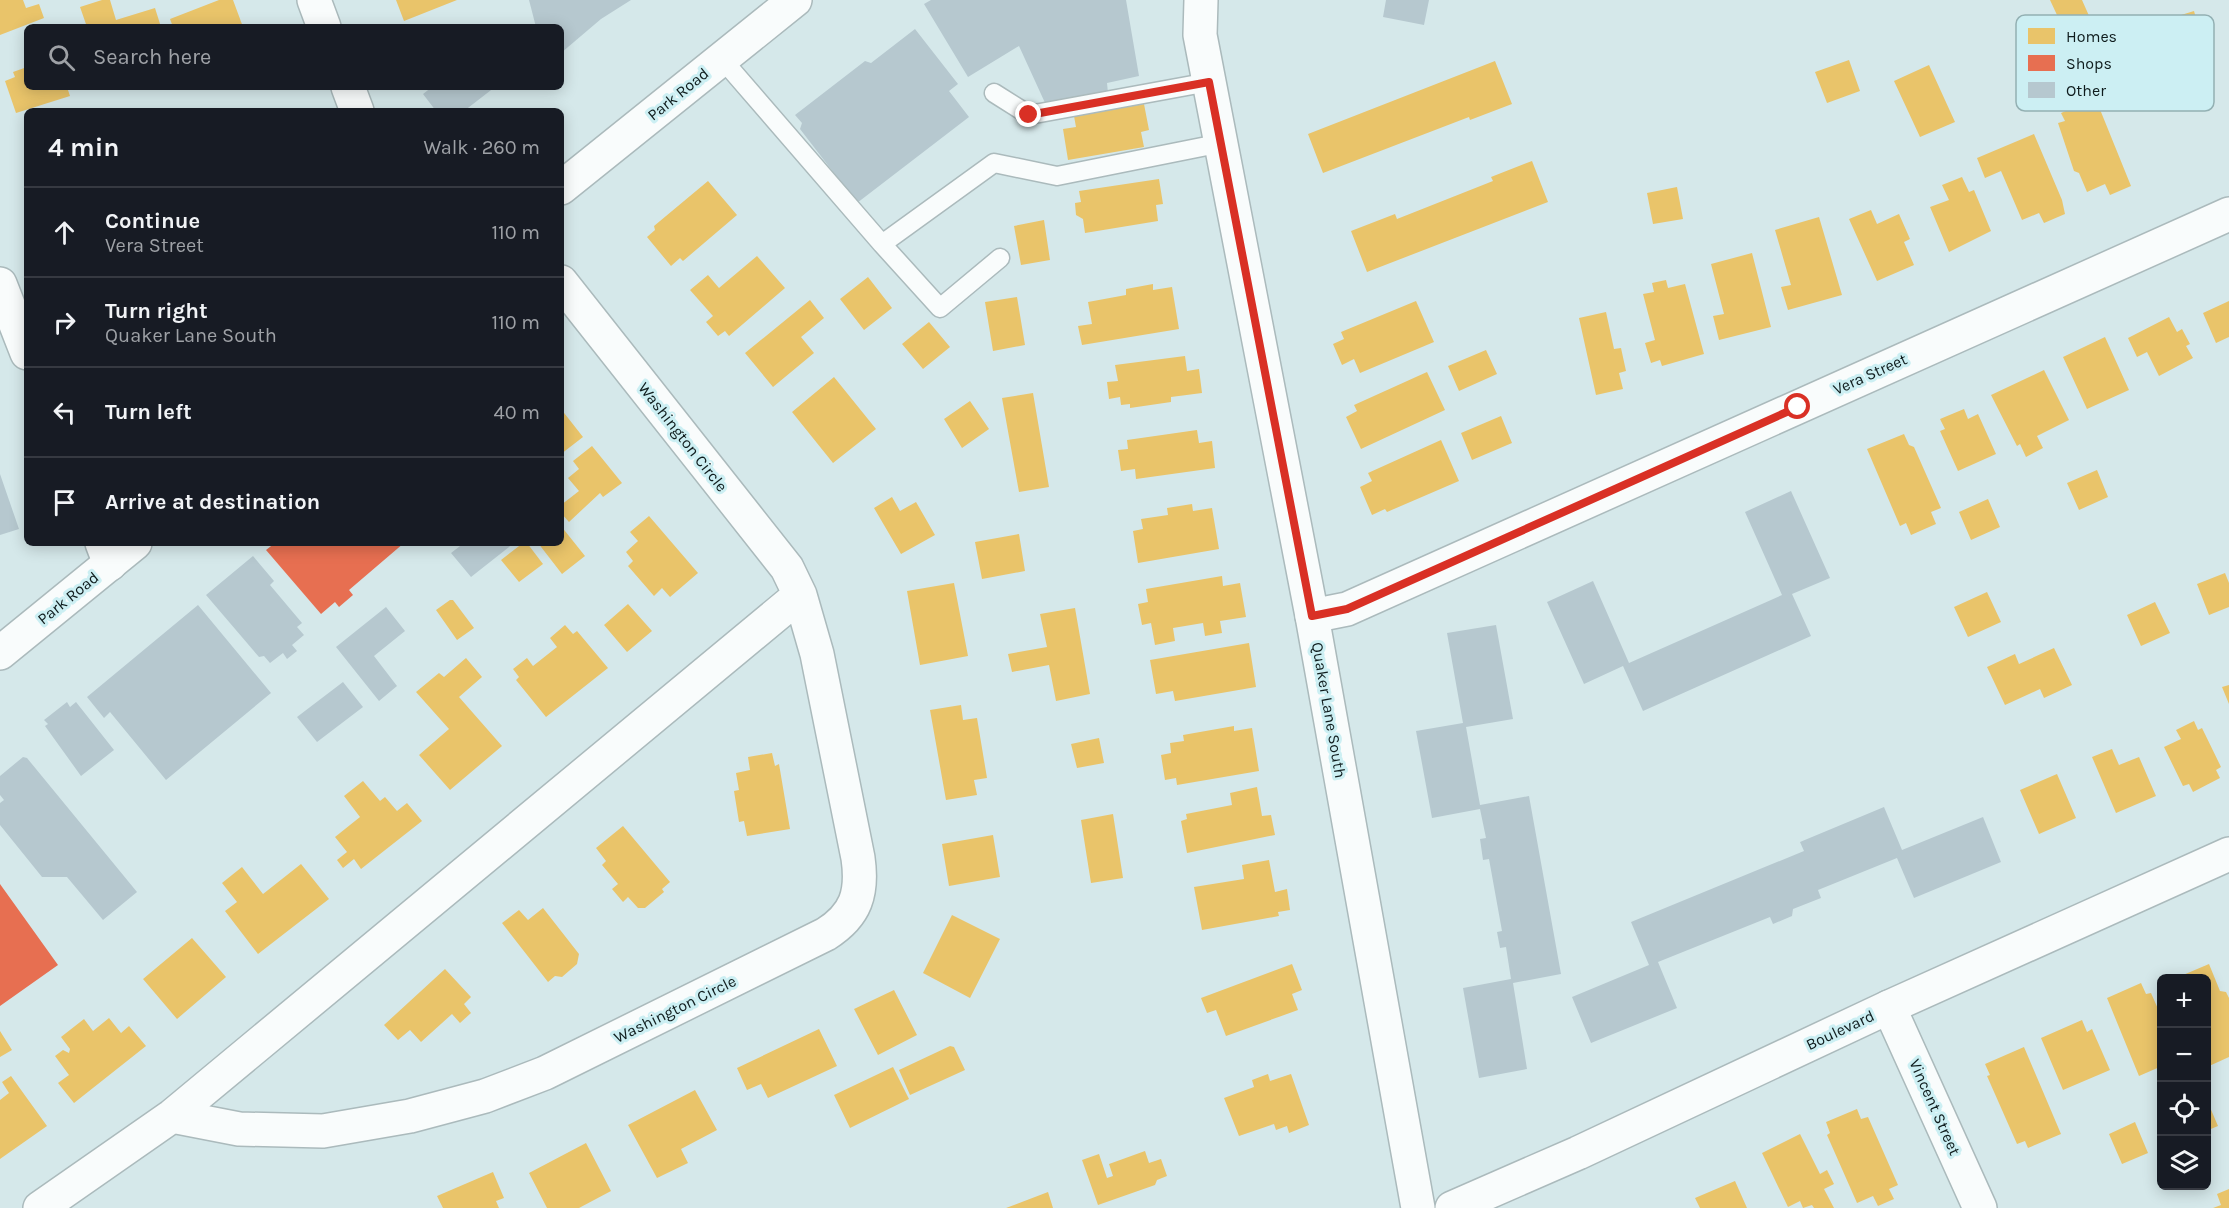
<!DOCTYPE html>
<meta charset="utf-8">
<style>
body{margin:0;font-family:Karla,sans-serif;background:#20242c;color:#f1f3f6}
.controls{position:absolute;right:18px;bottom:18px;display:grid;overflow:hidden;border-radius:9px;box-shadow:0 3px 15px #0003}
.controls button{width:54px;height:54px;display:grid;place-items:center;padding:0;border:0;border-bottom:2px solid #363941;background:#171b24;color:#f1f3f6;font:30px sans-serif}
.stop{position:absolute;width:18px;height:18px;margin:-14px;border:4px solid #d93025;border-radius:50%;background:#fff}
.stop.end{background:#d93025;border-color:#fff;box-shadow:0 2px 6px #0008}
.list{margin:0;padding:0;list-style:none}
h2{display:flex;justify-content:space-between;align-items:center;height:78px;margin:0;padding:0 24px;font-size:26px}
h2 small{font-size:20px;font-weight:400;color:#9ea1a6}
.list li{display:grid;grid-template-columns:39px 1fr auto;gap:18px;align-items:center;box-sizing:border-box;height:90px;padding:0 24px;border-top:2px solid #363941}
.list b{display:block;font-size:22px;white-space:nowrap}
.list p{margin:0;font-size:20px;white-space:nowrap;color:#9ea1a6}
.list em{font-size:20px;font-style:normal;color:#9ea1a6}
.icon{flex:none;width:33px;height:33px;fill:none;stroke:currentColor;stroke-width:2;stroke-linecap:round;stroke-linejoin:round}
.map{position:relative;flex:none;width:2229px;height:1208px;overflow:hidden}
.search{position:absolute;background:#171b24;box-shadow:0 3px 15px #0003;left:24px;top:24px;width:540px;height:66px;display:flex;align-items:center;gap:15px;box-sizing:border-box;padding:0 21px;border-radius:9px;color:#9ea1a6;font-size:22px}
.panel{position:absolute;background:#171b24;box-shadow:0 3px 15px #0003;left:24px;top:108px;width:540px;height:438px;border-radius:9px}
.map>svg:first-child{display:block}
.homes{fill:#e9c46a}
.shops{fill:#e76f51}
.building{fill:#b6c8cf}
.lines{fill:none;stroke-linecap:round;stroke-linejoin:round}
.lane-casing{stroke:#abbabc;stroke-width:21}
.street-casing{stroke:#abbabc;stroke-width:36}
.secondary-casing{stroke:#abbabc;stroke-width:36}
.lane{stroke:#f9fcfc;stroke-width:18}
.street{stroke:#f9fcfc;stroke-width:33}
.secondary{stroke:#f9fcfc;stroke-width:33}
.route{stroke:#d93025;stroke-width:8}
.labels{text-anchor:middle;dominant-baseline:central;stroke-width:6;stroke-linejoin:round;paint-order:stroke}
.street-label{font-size:16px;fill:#0f1c1d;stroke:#cceff3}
.key{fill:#cceff3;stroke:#93b0b3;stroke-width:1.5}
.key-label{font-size:16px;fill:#0f1c1d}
</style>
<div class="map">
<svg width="2229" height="1208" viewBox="0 0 2229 1208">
<rect width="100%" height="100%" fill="#d5e8ea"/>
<!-- homes -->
<path class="homes" d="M0,0H23L26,8L39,4L44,18L0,35Z
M102,0H110L116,20L155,8L161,27H87L80,7Z
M219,0H233L243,27H173L170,19Z
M396,0H457L404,21Z
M2050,0H2082L2090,18L2064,30Z
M2194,11L2204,46L2175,55L2165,20Z
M1849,60L1860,91L1827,103L1815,72Z
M1495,61L1512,104L1470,120L1469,117L1323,173L1308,134Z
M1929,65L1955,122L1920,137L1894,81Z
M27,67V87H67L70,96L16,113L5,81L15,77L13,72Z
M2087,102L2090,110L2099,107L2131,186L2110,195L2105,184L2087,192L2079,173L2074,171L2058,123L2065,121L2061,113Z
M1144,104L1149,130L1141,132L1144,147L1068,160L1063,129L1076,127L1074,116Z
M2034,134L2062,200L2065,214L2044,223L2039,213L2022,220L2001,171L1985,178L1977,158Z
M1532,161L1548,202L1367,272L1351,231L1395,214L1397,219L1493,181L1491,177Z
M1962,177L1969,192L1974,190L1991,231L1949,252L1930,207L1949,200L1942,185Z
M1159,179L1163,204L1156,205L1158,221L1085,233L1083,219L1076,215L1075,203L1081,202L1079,191Z
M708,181L737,215L683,261L680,258L671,266L647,237L655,230L654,226Z
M1677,187L1683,219L1653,224L1647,193Z
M1871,210L1877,224L1899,214L1910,239L1904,242L1914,265L1877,281L1849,219Z
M1819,217L1842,295L1788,310L1781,287L1791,285L1775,230Z
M1044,220L1050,260L1021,265L1014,226Z
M1752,253L1771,327L1719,340L1713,316L1724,314L1711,264Z
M757,256L785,288L729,336L725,331L718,336L706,322L713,316L690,290L708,275L719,288Z
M868,277L892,308L864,330L840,299Z
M1666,280L1668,288L1685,284L1704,354L1662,366L1660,360L1651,363L1645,343L1655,340L1643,294L1654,292L1652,283Z
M1153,284V290L1172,287L1179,329L1082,345L1078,326L1092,324L1088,302L1126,295V289Z
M1017,297L1025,345L993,351L985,302Z
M810,300L824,318L801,337L814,353L773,387L745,353Z
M1416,301L1434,342L1360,373L1354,359L1342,365L1333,344L1344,339L1341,332Z
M2229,301V337L2216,343L2203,313Z
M1606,312L1614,349L1621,348L1626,371L1619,373L1623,389L1596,395L1579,318Z
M2169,317L2177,332L2182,329L2190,344L2186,346L2193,358L2159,376L2147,352L2137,357L2128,338Z
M929,322L950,347L923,369L902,344Z
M2105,337L2129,390L2087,409L2063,357Z
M1486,350L1497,374L1459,391L1448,366Z
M1185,356L1187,371L1199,369L1202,393L1171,397V402L1130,408V404L1121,405L1120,397L1109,399L1107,382L1118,381L1115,365Z
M2044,370L2069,420L2037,436L2043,448L2026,457L2020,444L2017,446L1991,395Z
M1427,372L1445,410L1361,449L1346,417L1357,411L1354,405Z
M834,377L876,429L833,463L792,412Z
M1033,393L1049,487L1019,492L1002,398Z
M970,401L989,429L962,448L944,419Z
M561,409L583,437L561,454Z
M1964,409L1968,419L1978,414L1996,454L1958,471L1940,431L1945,429L1940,419Z
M1501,416L1512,443L1472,460L1461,433Z
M1197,430L1199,443L1212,441L1215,468L1136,479L1135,469L1121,471L1118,450L1128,449L1127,440Z
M1904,434L1909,445L1914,447L1941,508L1931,512L1936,524L1911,535L1906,523L1900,526L1867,449Z
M1441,440L1459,481L1387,512L1385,509L1372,515L1360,487L1372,481L1368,473Z
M592,446L622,483L603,497L600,493L569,522L561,513V505L579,491L568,478L579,469L573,461Z
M2097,470L2108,497L2079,510L2067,483Z
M892,497L900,511L916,502L935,535L901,554L874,508Z
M1988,499L2000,527L1971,540L1959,512Z
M1192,504L1193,511L1212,508L1219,549L1138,563L1133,531L1143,529L1141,519L1168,515L1167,508Z
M649,516L698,573L670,597L662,588L654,596L628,566L633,561L626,552L638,541L630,532Z
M561,526L585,556L562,574L538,543H561Z
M1019,534L1025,571L982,579L975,542Z
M523,543H527L543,564L519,582L501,560Z
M2225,573L2229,583V607L2209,615L2197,584Z
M1222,576L1223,586L1240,583L1246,617L1220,621L1222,633L1205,636L1203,623L1173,628L1175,641L1155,645L1151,623L1142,625L1138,604L1148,602L1146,589Z
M954,583L968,656L920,665L907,591Z
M1987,592L2001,622L1968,637L1954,607Z
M450,600H453L474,628L457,640L436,610Z
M2155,602L2170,633L2141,646L2127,615Z
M628,604L652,631L627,652L604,625Z
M1075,608L1090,694L1056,701L1049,665L1012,672L1008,654L1047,647L1040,614Z
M565,625L573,634L577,631L608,668L546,717L516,680L519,677L513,669L527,658L533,666L557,647L550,638Z
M1249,643L1256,687L1175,701L1173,691L1156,694L1150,660Z
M2054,648L2072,685L2044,698L2040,689L2005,705L1987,667L2015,654L2019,664Z
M466,658L482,677L459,697L502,746L450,790L419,755L449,729L416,692L439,673L444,677Z
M2229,685V704L2222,687Z
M961,705L963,720L977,718L987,778L974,780L977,795L946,800L930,710Z
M2194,721L2198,730L2202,728L2221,767L2216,770L2220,778L2193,792L2189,784L2183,786L2164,747L2181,739L2176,730Z
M1234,726V731L1252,728L1259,771L1177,785L1176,778L1165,780L1161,755L1171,753L1170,743L1184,741L1183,735Z
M1099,738L1104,763L1077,768L1071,744Z
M2112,749L2119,765L2139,757L2156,796L2116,813L2092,757Z
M772,753L775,766L779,764L790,829L747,836L744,821L739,822L734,791L739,790L736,773L750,770L748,757Z
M2057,774L2076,818L2039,834L2020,790Z
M363,781L380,801L385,797L397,811L407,803L422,821L361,869L354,859L343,868L337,860L347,852L335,837L360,817L344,796Z
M1257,787L1262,816L1271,815L1275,835L1187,853L1181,821L1187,819L1186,814L1232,805L1230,793Z
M1113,814L1123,878L1091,883L1081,820Z
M623,826L670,882L662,889L664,892L645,908H638L628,897L623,902L612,889L618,884L602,865L606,861L596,848Z
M993,835L1000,877L949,886L942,844Z
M1269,860L1275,892L1287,889L1290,910L1278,912L1279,916L1202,930L1194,887L1244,879L1242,865Z
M301,864L329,899L258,954L225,911L237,902L222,883L242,867L263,894Z
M543,908L579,954L577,964L562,977L555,976L548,982L502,923L519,910L528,920Z
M952,915L1000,939L970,998L923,973Z
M192,938L226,977L177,1019L143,979Z
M1292,964L1302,990L1292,994L1298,1010L1226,1036L1216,1010L1207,1013L1201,998Z
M2209,964L2220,991L2226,992L2229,998V1057L2207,1067L2206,978H2176Z
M445,969L471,997L464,1004L471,1013L460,1023L452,1014L421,1042L410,1030L398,1040L384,1025Z
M2141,983L2146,994L2151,993L2162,1018V1066L2139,1076L2107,998Z
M894,990L917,1035L878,1055L854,1009Z
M109,1018L121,1033L129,1026L146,1046L74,1103L58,1083L69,1075L55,1056L63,1050L69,1053L70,1049L61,1037L84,1019L93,1031Z
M2082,1020L2087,1032L2092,1029L2110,1070L2063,1090L2041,1038Z
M819,1029L837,1066L768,1098L761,1084L747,1090L737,1068Z
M0,1031L12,1050L0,1057Z
M950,1046L954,1047L965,1070L910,1095L899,1070Z
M2024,1047L2061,1134L2028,1148L2025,1141L2017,1144L1987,1076L1990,1075L1985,1064Z
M893,1067L909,1099L850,1128L834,1095Z
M1268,1074L1270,1081L1291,1074L1309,1125L1289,1133L1287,1126L1276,1130L1274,1124L1239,1136L1224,1098L1254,1087L1252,1080Z
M11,1076L47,1126L0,1159V1100L9,1093L2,1082Z
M695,1090L717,1130L681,1149L688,1163L657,1178L628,1125Z
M2206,1098L2218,1126L2206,1131Z
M1857,1109L1861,1119L1868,1117L1898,1185L1889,1189L1894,1199L1878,1206L1873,1196L1857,1203L1827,1135L1830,1133L1826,1122Z
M2135,1122L2148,1153L2122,1164L2109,1134Z
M1800,1134L1820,1174L1827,1170L1834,1184L1824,1189L1834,1208H1814L1812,1205L1803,1208L1800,1201L1788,1207L1762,1153Z
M586,1143L611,1191L579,1208H547L529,1173Z
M1145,1151L1149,1163L1161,1159L1167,1176L1157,1180L1155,1185L1098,1205L1082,1160L1099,1154L1107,1178L1113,1176L1109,1164Z
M493,1172L504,1198L496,1201L499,1208H443L437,1196Z
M1735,1181L1747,1208H1700L1695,1198Z
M2229,1189V1208H2213L2221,1205L2217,1194Z
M1048,1192L1053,1208H1006Z"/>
<!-- shops -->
<path class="shops" d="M275,543H404L349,590L353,595L339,607L335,602L321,614L266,550Z
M0,884L58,965L0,1006Z"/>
<!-- building -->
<path class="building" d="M529,0H631L601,19L561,53V27H536Z
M931,0H1126L1139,76L1107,83L1108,93L1046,105L1019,46L968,77L924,4Z
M1386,0H1429L1424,25L1383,17Z
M915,29L958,84L949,91L969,117L857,203L800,129L802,123L795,115L865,61L871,63Z
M432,87H495L464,111H436L423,94Z
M0,474L19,529L0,535Z
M1791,491L1830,578L1792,594L1811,636L1643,711L1623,666L1584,684L1547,602L1593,581L1629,663L1782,595L1745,512Z
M464,543H514L471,577L451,553Z
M253,556L274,581L270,585L302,623L297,627L304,635L292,645L297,651L287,659L283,653L270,663L264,656L259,657L206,595Z
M198,605L271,693L166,780L110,712L104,718L87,697Z
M386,607L405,631L374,656L397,686L379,701L336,647Z
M1496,625L1513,719L1466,727L1480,805L1529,796L1561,974L1513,983L1527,1069L1479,1078L1463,988L1511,979L1506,947L1500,948L1497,932L1502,931L1489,859L1483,860L1480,839L1486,838L1480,809L1432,818L1416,731L1463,723L1447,633Z
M343,682L363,707L317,742L297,717Z
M67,702L70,707L76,702L114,750L81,776L45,726L48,724L44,720Z
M23,757L27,758L137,892L103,920L67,877H42L0,825V803L4,800L0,795V776Z
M1884,807L1902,850L1983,817L2001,862L1914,898L1897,858L1818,890L1821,898L1793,909L1792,916L1773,924L1770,917L1658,962L1677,1008L1591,1043L1572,997L1649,965L1631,922L1804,851L1800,842Z"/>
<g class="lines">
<!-- lane casing -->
<g class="lane-casing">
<path id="lane" d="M722,59L882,244L994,163L1057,176L1222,143
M994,93L1029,115L1209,82
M882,244L940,308L1000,258"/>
</g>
<!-- street casing -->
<g class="street-casing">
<path id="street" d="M314,0L324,27
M348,87L357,111
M0,284L27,353
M102,543L110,564
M1312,616L1347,609L2229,214
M1889,1007L1980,1208
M172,1116L239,1129L323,1131L410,1116L485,1096L545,1073L826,934C856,915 863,893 858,858L817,654L800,595L787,568L561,282
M40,1208L172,1116L800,595"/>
</g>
<!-- secondary casing -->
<g class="secondary-casing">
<path id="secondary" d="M1201,0L1200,35L1312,616L1418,1208
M561,188L795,0
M0,653L135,543
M1452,1208L1578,1153L1889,1007L2229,854"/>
</g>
<!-- lane -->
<use href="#lane" class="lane"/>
<!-- street -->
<use href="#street" class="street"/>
<!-- secondary -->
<use href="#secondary" class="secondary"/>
</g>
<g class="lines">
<!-- route -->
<path class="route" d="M1029,115L1209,82L1312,616L1347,609L1798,407"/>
</g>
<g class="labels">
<!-- street labels -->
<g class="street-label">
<text transform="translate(678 94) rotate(-39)">Park Road</text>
<text transform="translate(1870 374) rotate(-24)">Vera Street</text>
<text transform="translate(683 437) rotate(52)">Washington Circle</text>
<text transform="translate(68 598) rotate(-39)">Park Road</text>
<text transform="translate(1329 710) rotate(80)">Quaker Lane South</text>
<text transform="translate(675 1009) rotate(-26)">Washington Circle</text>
<text transform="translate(1840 1030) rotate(-25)">Boulevard</text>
<text transform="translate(1935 1107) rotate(66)">Vincent Street</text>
</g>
</g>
<!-- legend -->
<rect x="2016" y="15" width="198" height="96" rx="9" class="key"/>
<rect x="2028" y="28" width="27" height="16" fill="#e9c46a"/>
<rect x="2028" y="55" width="27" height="16" fill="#e76f51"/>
<rect x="2028" y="82" width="27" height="16" fill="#b6c8cf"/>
<g class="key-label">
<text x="2066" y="42">Homes</text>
<text x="2066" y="69">Shops</text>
<text x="2066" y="96">Other</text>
</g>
</svg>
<div class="controls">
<button>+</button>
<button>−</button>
<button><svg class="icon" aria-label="locate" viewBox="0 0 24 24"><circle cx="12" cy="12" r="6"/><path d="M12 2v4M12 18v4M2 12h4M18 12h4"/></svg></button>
<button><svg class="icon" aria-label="layers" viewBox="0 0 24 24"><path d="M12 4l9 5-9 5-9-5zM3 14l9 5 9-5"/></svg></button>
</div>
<div class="stop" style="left:1798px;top:407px"></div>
<div class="stop end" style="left:1029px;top:115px"></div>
<div class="search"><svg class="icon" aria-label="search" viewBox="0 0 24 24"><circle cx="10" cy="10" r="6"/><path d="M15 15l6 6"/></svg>Search here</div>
<section class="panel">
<h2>4 min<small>Walk · 260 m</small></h2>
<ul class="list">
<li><svg class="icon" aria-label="ahead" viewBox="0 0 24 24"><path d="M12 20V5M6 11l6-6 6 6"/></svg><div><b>Continue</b><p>Vera Street</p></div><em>110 m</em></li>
<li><svg class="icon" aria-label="right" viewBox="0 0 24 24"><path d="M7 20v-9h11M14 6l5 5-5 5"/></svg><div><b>Turn right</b><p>Quaker Lane South</p></div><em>110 m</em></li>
<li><svg class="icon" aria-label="left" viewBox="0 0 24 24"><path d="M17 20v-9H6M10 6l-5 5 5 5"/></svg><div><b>Turn left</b></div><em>40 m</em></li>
<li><svg class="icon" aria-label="arrive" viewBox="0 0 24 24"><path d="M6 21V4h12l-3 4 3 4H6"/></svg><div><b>Arrive at destination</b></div></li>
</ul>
</section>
</div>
